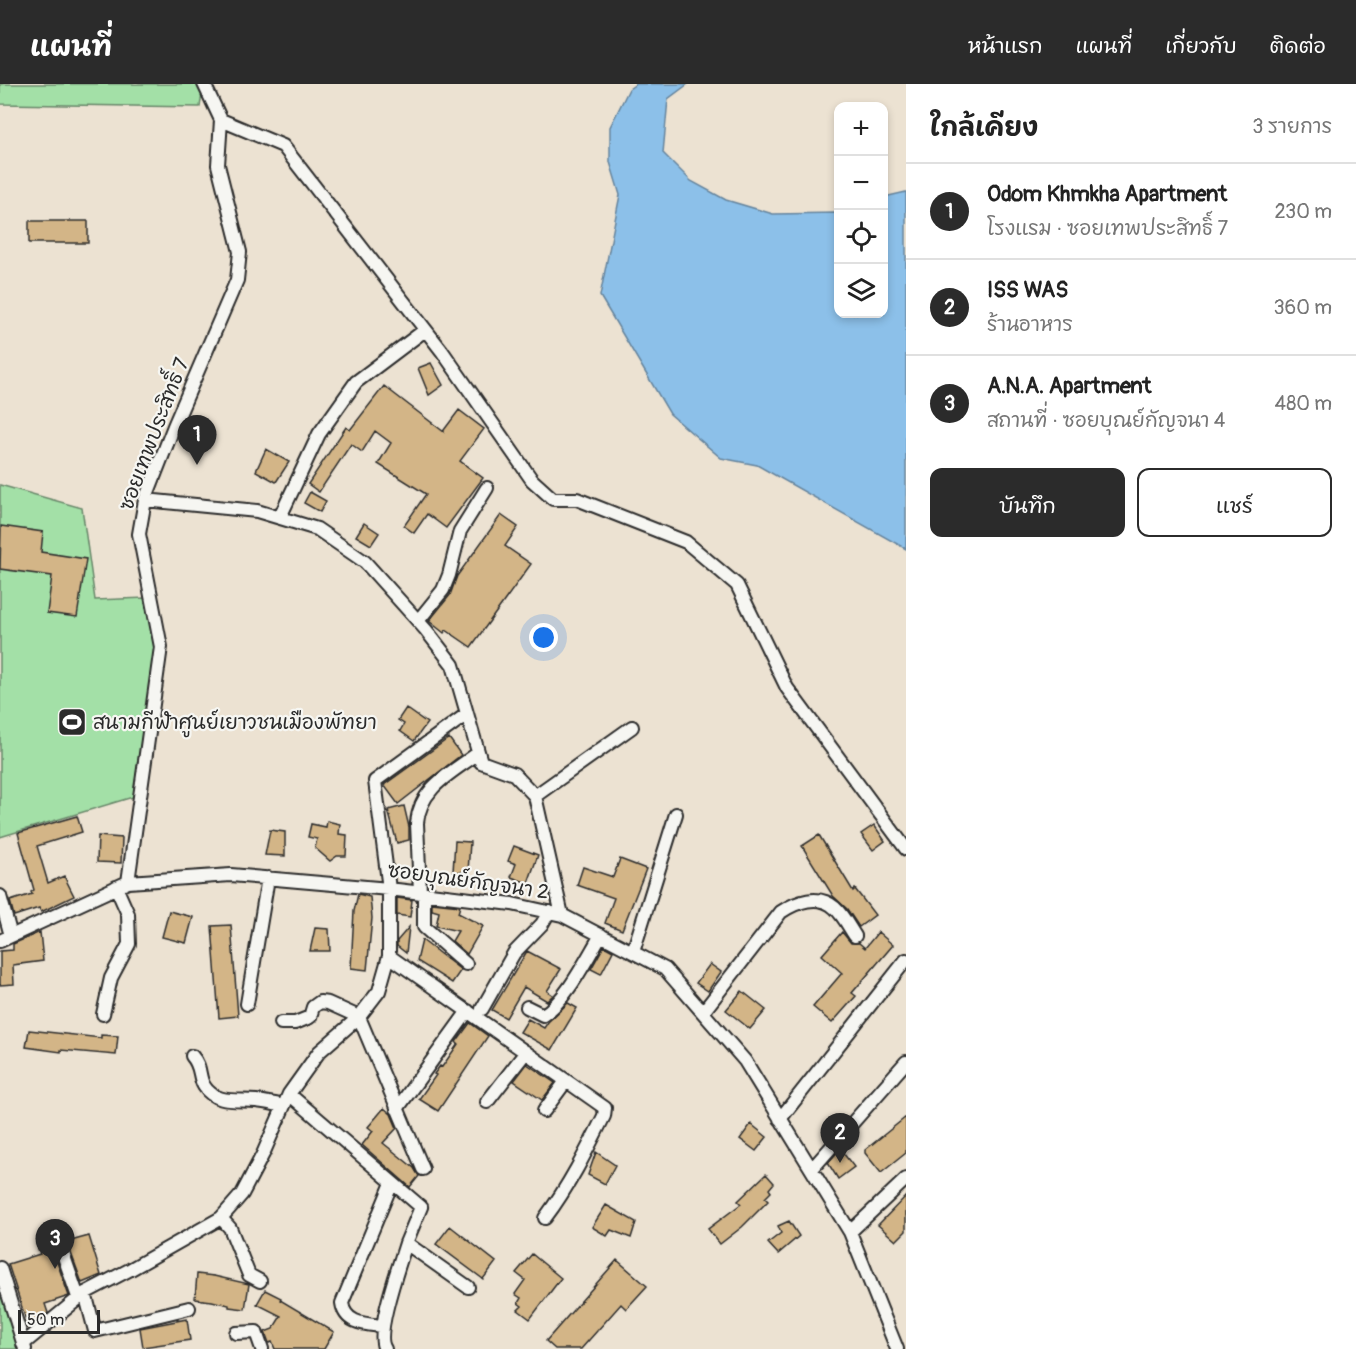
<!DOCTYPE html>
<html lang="th">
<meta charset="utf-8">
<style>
body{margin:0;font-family:Pangolin,"Playpen Sans Thai",sans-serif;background:#f6f6f6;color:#222}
.controls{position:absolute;right:18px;top:18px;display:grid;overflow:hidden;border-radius:12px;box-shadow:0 3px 9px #0003}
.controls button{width:54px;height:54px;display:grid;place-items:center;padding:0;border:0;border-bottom:2px solid #e0e0e0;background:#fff;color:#222;font:30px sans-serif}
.scale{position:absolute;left:18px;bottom:15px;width:82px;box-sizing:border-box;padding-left:6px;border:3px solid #2b2b2b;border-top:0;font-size:16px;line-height:21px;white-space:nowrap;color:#2b2b2b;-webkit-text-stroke:4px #f6f6f2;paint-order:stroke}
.you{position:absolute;left:544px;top:554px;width:21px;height:21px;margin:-15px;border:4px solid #fff;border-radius:50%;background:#1a73e8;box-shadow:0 0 0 9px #1a73e833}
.badge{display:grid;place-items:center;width:39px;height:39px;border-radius:50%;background:#2b2b2b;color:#fff;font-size:20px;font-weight:700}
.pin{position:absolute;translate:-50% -50px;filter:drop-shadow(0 2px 3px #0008)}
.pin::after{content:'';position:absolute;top:32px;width:21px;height:18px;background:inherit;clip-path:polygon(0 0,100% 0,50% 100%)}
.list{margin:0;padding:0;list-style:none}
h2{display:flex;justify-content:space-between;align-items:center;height:78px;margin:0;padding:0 24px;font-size:26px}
h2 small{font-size:20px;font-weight:400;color:#767676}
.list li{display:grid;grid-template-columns:39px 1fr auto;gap:18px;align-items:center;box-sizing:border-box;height:96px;padding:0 24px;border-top:2px solid #e0e0e0}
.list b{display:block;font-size:22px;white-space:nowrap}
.list p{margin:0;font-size:20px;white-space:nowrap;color:#767676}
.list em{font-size:20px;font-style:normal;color:#767676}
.actions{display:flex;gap:12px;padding:18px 24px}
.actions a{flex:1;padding:14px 0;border:2px solid #2b2b2b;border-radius:12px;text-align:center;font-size:21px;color:#2b2b2b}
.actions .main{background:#2b2b2b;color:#fff}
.icon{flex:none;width:33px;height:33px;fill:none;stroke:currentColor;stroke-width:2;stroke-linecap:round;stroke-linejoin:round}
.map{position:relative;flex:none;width:906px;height:1265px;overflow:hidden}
header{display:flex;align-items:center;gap:36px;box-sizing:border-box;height:84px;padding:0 30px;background:#2b2b2b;color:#fff}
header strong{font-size:28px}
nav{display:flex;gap:33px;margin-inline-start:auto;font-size:21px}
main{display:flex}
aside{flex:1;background:#fff}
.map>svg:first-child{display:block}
.green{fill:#a3e0a7;stroke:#678669;stroke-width:1.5}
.water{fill:#8cc0e9;stroke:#65849d;stroke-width:1.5}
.building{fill:#d3b587;stroke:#2b2b2b;stroke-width:1.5}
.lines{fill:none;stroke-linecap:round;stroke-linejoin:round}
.street-casing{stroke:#2b2b2b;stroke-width:16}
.street{stroke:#f6f6f2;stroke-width:12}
.labels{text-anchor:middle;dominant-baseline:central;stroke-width:4.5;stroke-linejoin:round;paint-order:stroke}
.street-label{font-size:20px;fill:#2b2b2b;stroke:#f6f6f2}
.poi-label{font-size:20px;fill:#2b2b2b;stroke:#f6f6f2;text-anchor:start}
</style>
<header>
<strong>แผนที่</strong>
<nav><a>หน้าแรก</a><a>แผนที่</a><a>เกี่ยวกับ</a><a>ติดต่อ</a></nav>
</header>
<main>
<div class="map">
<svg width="906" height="1265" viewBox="0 0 906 1265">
<rect width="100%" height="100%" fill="#ece2d2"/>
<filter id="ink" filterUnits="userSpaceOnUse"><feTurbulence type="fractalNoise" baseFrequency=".0167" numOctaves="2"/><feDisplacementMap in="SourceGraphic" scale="12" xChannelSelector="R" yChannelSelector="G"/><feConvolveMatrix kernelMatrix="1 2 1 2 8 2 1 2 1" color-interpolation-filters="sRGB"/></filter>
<g filter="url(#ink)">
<!-- green -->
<path class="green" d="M0,0H196L202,9L200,23L0,20Z
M0,401L82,424L95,516L146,514L155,562L133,713L0,753Z
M0,1206L19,1265H0Z"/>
<!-- water -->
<path class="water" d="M636,0H688L668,15L663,69L691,97L726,116L773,130L838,129V230H884V113L906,108V465L757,381L721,374L670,330L600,212L620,111L610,78V43L629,5Z"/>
<!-- building -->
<path class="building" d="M29,137H88V159H29Z
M431,279L443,301L429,311L418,284Z
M384,302L444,348V346L459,326L484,345L460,377L483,394L446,444L427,430L414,449L404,442L426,410L378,380L391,359L375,347L362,368L351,360L319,408L308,400L346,343L350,346Z
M266,365L289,378L276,398L256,387Z
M310,408L326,417L320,428L304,419Z
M501,431L518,443L505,462L531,480L471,563L446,546L444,549L429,537L450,511L457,492Z
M364,439L379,449L371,461L356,452Z
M1,442L43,448L41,468L86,475L77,533L47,529L52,492L0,485Z
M406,624L427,639L414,657L400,647L404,640L398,636Z
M449,654L461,671L398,720L384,701Z
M404,722L409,743V756L397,759L388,726Z
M77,732L82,748L37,762L48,799L64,792L74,812L41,828L39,824L14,832L10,817L32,810L31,808L34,806L18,749Z
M327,737L340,740L339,750L347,751L346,772H337L330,777L315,764L317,755L308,753L311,740L326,743Z
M874,741L885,757L873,766L861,750Z
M270,746L285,748V772L265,771Z
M819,751L853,807L855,805L875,831L859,843L847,825L833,812L802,762Z
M98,752L122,754L121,779L97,778Z
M455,757L470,758L468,788H453Z
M514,762L538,771L528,799L511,793L516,780L508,777Z
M620,775L646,785L622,846L605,839L614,814L577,801L583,783L613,793Z
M358,810L370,813L372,834L367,886L351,884L354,827Z
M397,814L412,816L410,833L397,831Z
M432,819L460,822L458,829L483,842L467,870L452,857L458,847L436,842L439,828L432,826Z
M169,827L193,833L186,859L162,853Z
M231,841L238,932L219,934L212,842Z
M409,843L406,869L397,862V857Z
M315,844L329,845L330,867H310Z
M40,848L43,877L13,881L14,900L0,901V867L13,866V860Z
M842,848L851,859H859L865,864L878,848L893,861L852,909L856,912L832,939L813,923L842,889L822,871Z
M422,856L461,886L452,899L417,877Z
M604,862L613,867L601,890L591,885Z
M527,867L561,885L547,907L553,911L547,917L524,903L506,934L492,926Z
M710,880L721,888L708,907L696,899Z
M742,907L766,926L750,945L726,926Z
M568,919L577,924L552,966L520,948L528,935L544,944L548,938Z
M470,939L488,952L438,1027L419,1015L436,991L434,990L440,982L442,983L458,960L456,958Z
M29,946L101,954V951L118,952L116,971L61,966V968L26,963Z
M527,980L555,999L542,1016L514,997Z
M384,1024L391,1030L397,1044L383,1059L414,1084L419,1092L410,1103L362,1061L373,1047L368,1043Z
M906,1033V1069L881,1089L865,1069V1066Z
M751,1040L767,1053L756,1067L740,1055Z
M840,1065L854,1083L838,1095L828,1079Z
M596,1068L615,1081L605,1100L588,1091Z
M766,1090L774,1099L769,1105L771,1108L765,1114L768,1117L742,1143L720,1160L708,1145L741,1120L738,1117Z
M906,1112V1147L896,1157L878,1141Z
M606,1121L636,1138L631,1154L611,1146L607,1152L592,1143Z
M789,1137L799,1152L778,1170L768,1159L781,1149L778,1142Z
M450,1142L496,1178L483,1195L436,1160Z
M89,1152L101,1191L82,1199L67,1158Z
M54,1154L55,1158L53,1167L69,1212L45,1220L48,1229L41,1235L27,1239L8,1180L40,1170L36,1160Z
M532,1170L561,1194L530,1235L518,1226L522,1222L518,1219L521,1214L515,1210L525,1196L516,1189Z
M617,1176L647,1202L626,1225L621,1220L581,1265H555L546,1257Z
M197,1190L214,1192L249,1200L245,1225L229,1223V1221L212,1217L195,1215Z
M265,1206L281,1214L280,1216L334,1248L324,1265H275L272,1258L269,1259L265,1248L273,1245L281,1232L257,1220Z
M187,1235L190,1256L143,1263L140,1244Z"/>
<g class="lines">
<!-- street casing -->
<g class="street-casing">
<path id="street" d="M221,36L283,62L442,267L532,396L553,415H577L686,458L737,501L787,604L906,765
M145,416L257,427L317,445L365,478L426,546L453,581L481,678L514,690L535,712L562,831
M280,433L319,350L356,298L425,246
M418,537L443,506L449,491L460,447L487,404
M535,712L632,643
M128,798L161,563L139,450L145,416L174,342L237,196L240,168L218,81L221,36L204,0
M420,809L417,739C420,703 452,689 478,669
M424,810V843L466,880
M0,812L11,852
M0,857L128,798L231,791L389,805L512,820L562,831L665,885L745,977L850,1148L897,1265
M633,868L676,730
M389,872L605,1024L604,1032C586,1068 569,1102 545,1134
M247,920L268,794
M527,923L543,931C566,917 587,874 601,851
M482,925L514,869L542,840L549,828
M703,928L781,828C796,818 819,809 835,824C843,831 849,843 855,852
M103,930L111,894L129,860L128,830L116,803
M281,939H295L310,933L313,923L320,918L328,919L359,933L423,1085
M192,972C202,983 198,992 204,1002C216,1021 238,1015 256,1017C265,1018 275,1020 284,1022
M289,1010L421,1123L406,1159L468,1203
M487,1018L526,968
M397,1025L468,927
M544,1027L566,997
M780,1035L906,876
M812,1085L906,978
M221,1134L230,1144L249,1191L260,1197
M850,1148L906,1095
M61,1164L78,1213
M0,1184L25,1265
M85,1209L95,1247L189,1224
M382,1242C365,1240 345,1240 342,1219L392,1099
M236,1249L256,1248L262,1265
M23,1260L85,1209L131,1185L221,1134L242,1110L263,1070L289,1010L319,968L359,933L379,907L389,872V805L375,697L467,630
M385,1265C374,1250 400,1179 406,1159"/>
</g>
<!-- street -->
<use href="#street" class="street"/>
</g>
</g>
<!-- icons -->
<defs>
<g id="stadium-square" transform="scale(1.5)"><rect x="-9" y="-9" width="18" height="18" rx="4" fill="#2b2b2b" stroke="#f6f6f2"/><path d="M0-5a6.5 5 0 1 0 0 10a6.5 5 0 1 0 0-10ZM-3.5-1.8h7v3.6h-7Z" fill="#fff"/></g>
</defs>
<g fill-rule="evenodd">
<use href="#stadium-square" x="72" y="638"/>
</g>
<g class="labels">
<!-- street labels -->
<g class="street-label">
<text transform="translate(154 350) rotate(-69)">ซอยเทพประสิทธิ์ 7</text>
<text transform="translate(468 797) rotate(8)">ซอยบุณย์กัญจนา 2</text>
</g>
<!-- poi labels -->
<g class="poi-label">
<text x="93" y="638">สนามกีฬาศูนย์เยาวชนเมืองพัทยา</text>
</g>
</g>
</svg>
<div class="controls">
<button>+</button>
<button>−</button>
<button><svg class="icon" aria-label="locate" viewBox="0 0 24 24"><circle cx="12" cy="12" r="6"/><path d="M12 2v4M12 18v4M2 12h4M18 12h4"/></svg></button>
<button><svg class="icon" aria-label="layers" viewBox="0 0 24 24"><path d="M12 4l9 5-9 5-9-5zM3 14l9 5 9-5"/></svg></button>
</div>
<div class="scale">50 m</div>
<div class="you"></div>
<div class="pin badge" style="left:197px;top:381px">1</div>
<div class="pin badge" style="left:840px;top:1079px">2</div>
<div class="pin badge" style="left:55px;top:1185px">3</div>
</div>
<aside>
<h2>ใกล้เคียง<small>3 รายการ</small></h2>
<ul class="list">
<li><span class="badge">1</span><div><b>Odom Khmkha Apartment</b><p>โรงแรม · ซอยเทพประสิทธิ์ 7</p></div><em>230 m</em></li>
<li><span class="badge">2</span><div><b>ISS WAS</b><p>ร้านอาหาร</p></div><em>360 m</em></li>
<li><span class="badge">3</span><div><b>A.N.A. Apartment</b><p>สถานที่ · ซอยบุณย์กัญจนา 4</p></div><em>480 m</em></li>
</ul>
<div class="actions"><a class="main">บันทึก</a><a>แชร์</a></div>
</aside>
</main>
